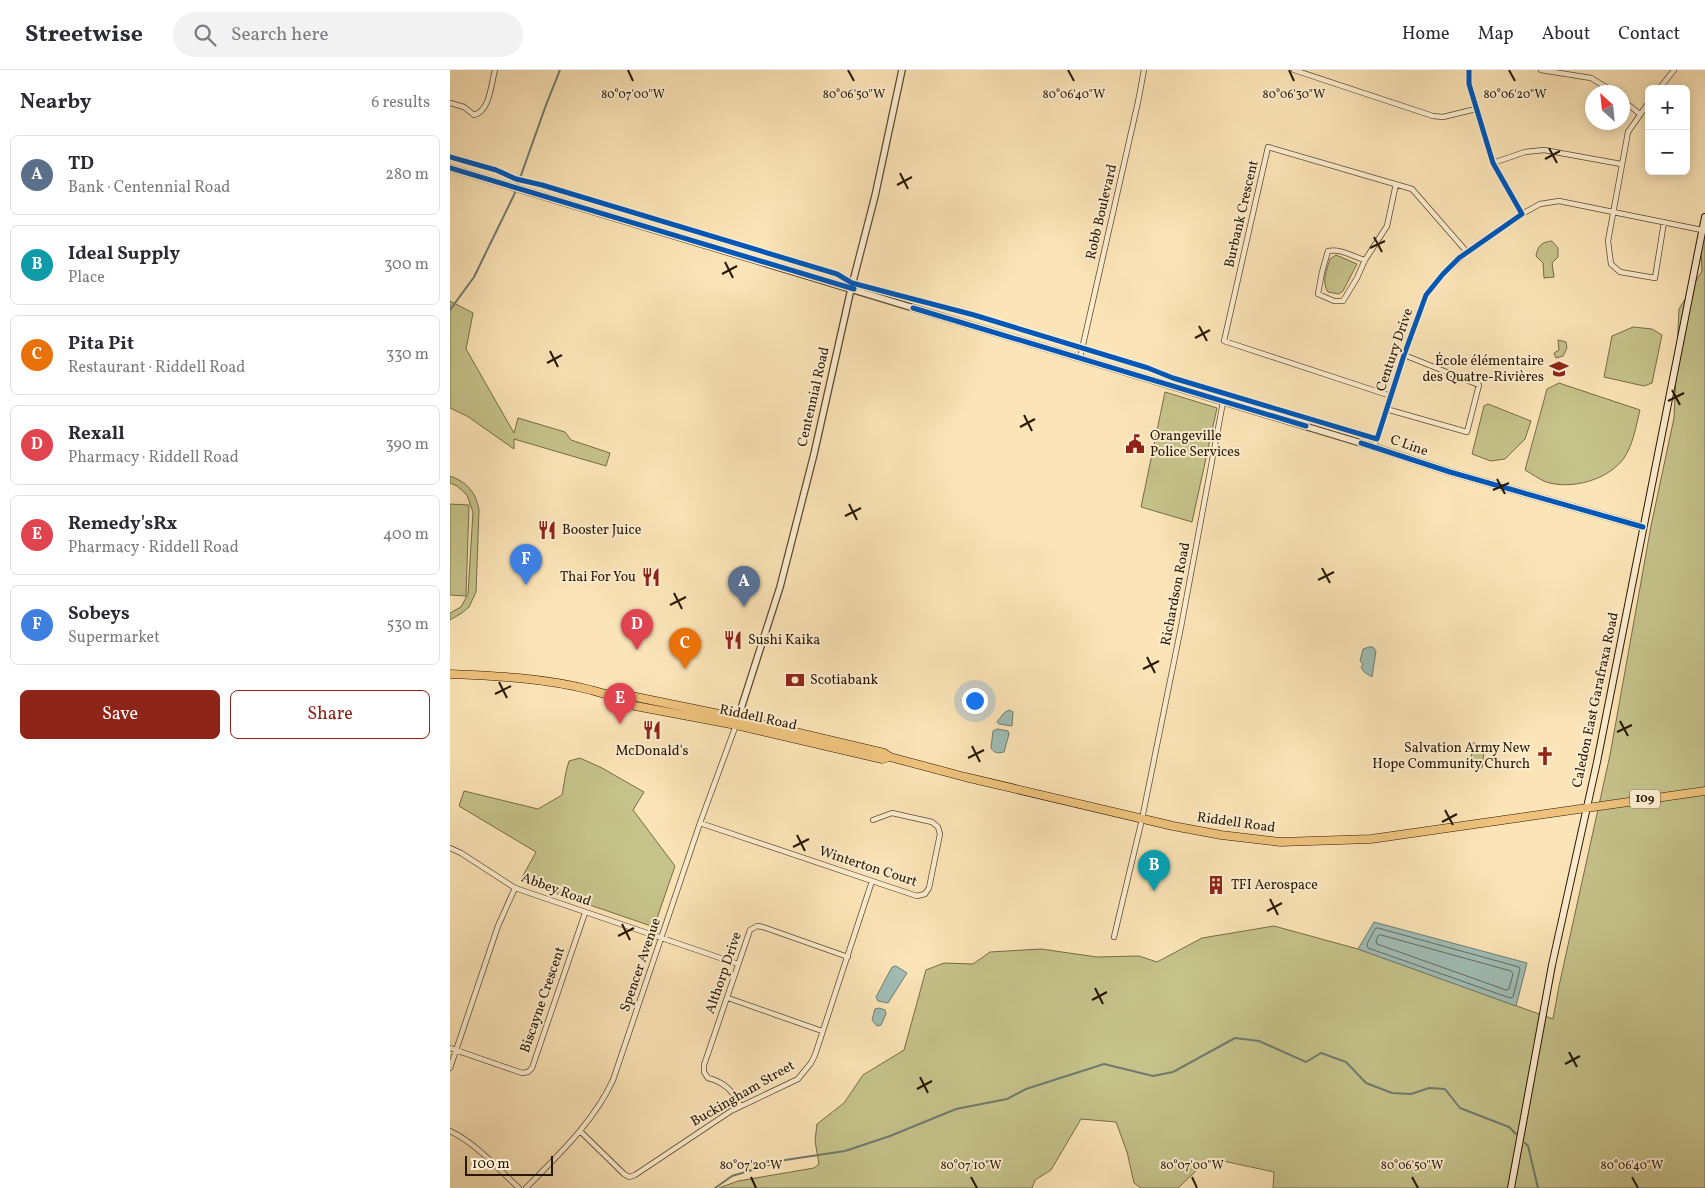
<!DOCTYPE html>
<meta charset="utf-8">
<style>
body{margin:0;font-family:Vollkorn,serif;background:#f2f2f3;color:#2b2b33}
.controls{position:absolute;right:15px;top:15px;display:grid;overflow:hidden;border-radius:8px;box-shadow:0 2px 12px #0003}
.controls button{width:45px;height:45px;display:grid;place-items:center;padding:0;border:0;border-bottom:1px solid #e1e1e2;background:#fff;color:#2b2b33;font:25px sans-serif}
.compass{position:absolute;left:1135px;top:15px;width:45px;height:45px;border-radius:50%;background:#fff;box-shadow:0 2px 12px #0003;rotate:333deg}
.scale{position:absolute;left:15px;bottom:12px;width:88px;box-sizing:border-box;padding-left:5px;border:2px solid #281702;border-top:0;font-size:14px;line-height:18px;white-space:nowrap;color:#281702;-webkit-text-stroke:4px #fcedd0;paint-order:stroke}
.you{position:absolute;left:524px;top:630px;width:18px;height:18px;margin:-12px;border:4px solid #fff;border-radius:50%;background:#1a73e8;box-shadow:0 0 0 8px #1a73e833}
.badge{display:grid;place-items:center;width:32px;height:32px;border-radius:50%;background:#8f2418;color:#fff;font-size:16px;font-weight:700}
.pin{position:absolute;translate:-50% -41px;filter:drop-shadow(0 1px 2px #0008)}
.pin::after{content:'';position:absolute;top:26px;width:18px;height:15px;background:inherit;clip-path:polygon(0 0,100% 0,50% 100%)}
.list{margin:0;padding:0;list-style:none}
h2{display:flex;justify-content:space-between;align-items:center;height:65px;margin:0;padding:0 20px;font-size:21px}
h2 small{font-size:16px;font-weight:400;color:#7c7c81}
.list li{display:grid;grid-template-columns:32px 1fr auto;gap:15px;align-items:center;box-sizing:border-box;height:80px;margin:0 10px 10px;padding:0 10px;border:1px solid #e1e1e2;border-radius:8px}
.list b{display:block;font-size:19px;white-space:nowrap}
.list p{margin:0;font-size:16px;white-space:nowrap;color:#7c7c81}
.list em{font-size:16px;font-style:normal;color:#7c7c81}
.actions{display:flex;gap:10px;padding:15px 20px}
.actions a{flex:1;padding:11px 0;border:1px solid #8f2418;border-radius:8px;text-align:center;font-size:18px;color:#8f2418}
.actions .main{background:#8f2418;color:#fff}
.icon{flex:none;width:28px;height:28px;fill:none;stroke:currentColor;stroke-width:2;stroke-linecap:round;stroke-linejoin:round}
.map{position:relative;flex:none;width:1255px;height:1118px;overflow:hidden}
header{display:flex;align-items:center;gap:30px;box-sizing:border-box;height:70px;padding:0 25px;background:#fff;border-bottom:1px solid #e1e1e2}
header strong{font-size:24px}
nav{display:flex;gap:28px;margin-inline-start:auto;font-size:18px}
.search{width:350px;height:45px;background:#f2f2f3;display:flex;align-items:center;gap:12px;box-sizing:border-box;padding:0 18px;border-radius:28px;color:#7c7c81;font-size:19px}
main{display:flex}
aside{flex:1;background:#fff}
.map>svg:first-child{display:block}
.green{fill:#c5c28a;stroke:#766c46}
.water{fill:#a0bdb6;stroke:#707b6e}
.lines{fill:none;stroke-linecap:round;stroke-linejoin:round}
.shore{stroke:#646a5c;stroke-width:1}
.stream{stroke:#707b6e;stroke-width:2}
.minor-casing{stroke:#5d4a2f;stroke-width:6}
.tertiary-casing{stroke:#5d4a2f;stroke-width:8}
.secondary-casing{stroke:#281702;stroke-width:8}
.primary-casing{stroke:#281702;stroke-width:9}
.minor{stroke:#fcedd0;stroke-width:4.5}
.tertiary{stroke:#fcedd0;stroke-width:5.5}
.secondary{stroke:#fcedd0;stroke-width:6}
.primary{stroke:#eec27c;stroke-width:8}
.cycleway-casing{stroke:#fcedd0;stroke-width:8}
.cycleway{stroke:#0057b8;stroke-width:5}
.ticks{fill:none;stroke:#281702;stroke-width:2}
.labels{text-anchor:middle;dominant-baseline:central;stroke-width:4;stroke-linejoin:round;paint-order:stroke}
.shield{fill:#fcedd0;stroke:#685740;stroke-width:1}
.shield-label{font-size:12px;font-weight:bold;fill:#281702}
.street-label{font-size:14px;fill:#281702;stroke:#fcedd0}
.poi-label{font-size:14px;fill:#281702;stroke:#fcedd0;text-anchor:start}
.ticks-label{font-size:12px;text-anchor:middle;fill:#281702;stroke:#fcedd0;stroke-width:4;stroke-linejoin:round;paint-order:stroke}
</style>
<header>
<strong>Streetwise</strong>
<div class="search"><svg class="icon" aria-label="search" viewBox="0 0 24 24"><circle cx="10" cy="10" r="6"/><path d="M15 15l6 6"/></svg>Search here</div>
<nav><a>Home</a><a>Map</a><a>About</a><a>Contact</a></nav>
</header>
<main>
<aside>
<h2>Nearby<small>6 results</small></h2>
<ul class="list">
<li><span class="badge" style="background:#5c6f8a">A</span><div><b>TD</b><p>Bank · Centennial Road</p></div><em>280 m</em></li>
<li><span class="badge" style="background:#0f9aa8">B</span><div><b>Ideal Supply</b><p>Place</p></div><em>300 m</em></li>
<li><span class="badge" style="background:#e8710a">C</span><div><b>Pita Pit</b><p>Restaurant · Riddell Road</p></div><em>330 m</em></li>
<li><span class="badge" style="background:#e0444e">D</span><div><b>Rexall</b><p>Pharmacy · Riddell Road</p></div><em>390 m</em></li>
<li><span class="badge" style="background:#e0444e">E</span><div><b>Remedy'sRx</b><p>Pharmacy · Riddell Road</p></div><em>400 m</em></li>
<li><span class="badge" style="background:#3f7fe0">F</span><div><b>Sobeys</b><p>Supermarket</p></div><em>530 m</em></li>
</ul>
<div class="actions"><a class="main">Save</a><a>Share</a></div>
</aside>
<div class="map">
<svg width="1255" height="1118" viewBox="0 0 1255 1118">
<rect width="100%" height="100%" fill="#fbe4b7"/>
<filter id="stains"><feTurbulence type="fractalNoise" baseFrequency=".004" numOctaves="4"/><feColorMatrix values="0 0 0 0 .2 0 0 0 0 .09 0 0 0 0 .02 0 0 0 .5 -.17"/></filter>
<radialGradient id="worn" r=".72"><stop offset=".6" stop-color="#630" stop-opacity="0"/><stop offset="1" stop-color="#630" stop-opacity=".3"/></radialGradient>
<!-- green -->
<path class="green" d="M1255,147V1118H823L824,1102L764,1089L747,1100L728,1118H691L684,1113L677,1082L666,1052L631,1049L601,1100L585,1110L582,1118H269L288,1111L364,1098L369,1094L365,1071L367,1054L394,1033L413,1005L454,980L476,900L494,893L523,894L540,882L591,879L647,887L689,886L707,892L752,868L824,856L908,879L1103,949L1109,916L1160,685L1201,456L1224,348L1229,239L1252,201L1250,160Z
M1102,171L1108,178V187L1102,193L1104,207L1094,208L1093,193L1086,186C1088,175 1092,172 1102,171Z
M886,185L907,194L893,221L889,224L878,222C871,212 877,199 880,189Z
M0,231L23,243L16,279L64,363L68,348L115,362L121,370L160,383L156,396L64,369V379L17,346L0,338Z
M1183,257L1202,259L1212,265L1202,313L1194,316L1154,307L1162,266Z
M1108,270L1116,272L1117,278L1113,286L1106,288L1104,283L1109,280Z
M1109,313L1190,340C1186,356 1183,375 1174,388C1158,410 1122,420 1096,412C1089,409 1082,404 1075,400L1097,319Z
M715,322L767,338L742,452L691,437Z
M1038,334L1081,351L1075,369L1055,389L1041,391L1022,384L1034,336Z
M0,406C17,412 26,422 29,440L26,522L19,537L12,543L0,550V543L11,537L18,524L23,442L17,425L7,416L0,413Z
M0,434L19,435L16,526L0,525Z
M1023,673L1035,675L1032,698L1020,696Z
M130,688L152,698L194,722L183,740L225,796L204,857L70,811L86,782L9,736L14,721L88,739L112,725L116,702L119,691Z"/>
<!-- water -->
<path class="water" d="M919,577H923L926,581L922,607L914,602L911,597L913,594L910,591L913,579Z
M559,640L563,642L562,656L549,654L547,652L554,643Z
M547,659L558,661L559,664L554,682C548,683 545,684 541,678L543,661Z
M924,852L1077,893L1066,936L908,879Z
M446,896L457,903L438,933L428,931L426,927L442,897Z
M429,938L435,940L436,944L431,955L427,956L422,950L425,939Z"/>
<g class="lines">
<!-- shore -->
<path class="shore" d="M928,858L1069,897L1070,899L1063,927L1060,928L918,878L917,874L925,859Z
M931,865L1061,901L1063,904L1059,919L1056,920L927,874L926,871L928,866Z"/>
<!-- stream -->
<path class="stream" d="M0,240L24,207L64,125L96,35L110,0
M1075,1073L1078,1076L1088,1118
M265,1118L282,1106L335,1090L395,1081L440,1066L506,1039L557,1029L576,1019L654,994L703,1006L723,1002L785,968L809,971L856,992L871,983L896,992L916,1013L942,1023L961,1024L979,1018L995,1019L1010,1038L1059,1057L1066,1064"/>
<!-- minor casing -->
<g class="minor-casing">
<path id="minor" d="M844,0L983,46L993,47L1026,39
M1019,0V14L1043,93L1072,144
M1091,0L1141,8L1164,22
M1209,19L1224,0
M1172,30L1190,44
M1199,32L1178,62L1158,171L1161,194L1170,202L1205,208L1214,152
M0,33L14,37L24,45C40,41 41,14 45,0
M1043,93L1075,82L1094,80L1171,94
M915,190C903,187 891,178 878,181L872,202L868,224L884,231H893L907,208L915,190L937,156L946,114
M630,288L688,32L694,0
M941,326L774,271L818,77L962,119L1017,182
M936,339L1017,362L1029,315L954,285
M924,377L954,285L976,225L993,204L1017,182L1072,144L1090,134L1109,131L1252,160
M250,753L431,814L467,826L475,824L479,818L490,764L488,757L482,752L442,743L423,750
M0,778L11,783L65,818L288,894
M664,867L692,749L731,557L773,332
M278,928L372,961
M0,978L72,1003L78,1002L82,998L135,843
M0,998L48,856L65,818
M290,1035C283,1021 274,1012 258,1008L254,1002V995L300,860L307,856L313,857L398,887
M0,1061C27,1074 47,1098 69,1118
M130,1061L174,1104L179,1107L185,1105L281,1041L348,1009L361,993L365,985L422,811
M76,1118C109,1084 143,1053 163,1010L250,753L286,655"/>
</g>
<!-- tertiary casing -->
<g class="tertiary-casing">
<path id="tertiary" d="M0,98L924,377L1000,402L1193,457
M287,651L330,517L364,384L401,219L425,126L452,0"/>
</g>
<!-- secondary casing -->
<g class="secondary-casing">
<path id="secondary" d="M1061,1118L1102,895L1147,692L1255,147"/>
</g>
<!-- primary casing -->
<g class="primary-casing">
<path id="primary" d="M0,604C48,606 94,608 141,620C154,624 168,626 180,635L286,655L432,689L440,687
M172,629L181,626L274,645L434,683L440,687L515,707L723,756L771,765L830,772L921,769L1255,721"/>
</g>
<!-- minor -->
<use href="#minor" class="minor"/>
<!-- tertiary -->
<use href="#tertiary" class="tertiary"/>
<!-- secondary -->
<use href="#secondary" class="secondary"/>
<!-- primary -->
<use href="#primary" class="primary"/>
<!-- cycleway casing -->
<g class="cycleway-casing">
<path id="cycleway" d="M0,87L46,100L66,109L92,115L387,204L402,213L524,245L698,298L723,308L927,369L954,285L976,225L993,204L1009,188L1072,144L1043,93L1019,14V0
M0,98L404,219
M463,238L856,356
M911,373L1000,402L1193,457"/>
</g>
<!-- cycleway -->
<use href="#cycleway" class="cycleway"/>
</g>
<!-- ticks -->
<path class="ticks" d="M178,0L183,11M398,0L404,11M618,0L624,11M839,0L844,11M1059,0L1065,11M1099,78L1107,93M1095,89L1110,81M450,103L458,119M447,115L462,107M924,167L932,182M920,178L935,171M275,192L283,208M272,204L287,196M749,256L757,271M745,268L760,260M100,281L108,297M97,293L112,285M1222,320L1230,335M1218,331L1234,323M574,345L582,361M570,357L585,349M1047,409L1055,424M1043,420L1059,413M399,434L407,450M395,446L411,438M872,498L880,513M868,510L884,502M224,523L232,539M220,535L236,527M697,587L705,603M693,599L709,591M49,612L57,628M45,624L61,616M1170,651L1178,666M1167,662L1182,655M522,676L530,692M518,688L534,680M995,740L1003,755M992,752L1007,744M347,765L355,781M343,777L359,769M820,829L828,845M817,841L832,833M172,854L180,870M168,866L184,858M645,918L653,934M642,930L657,922M1119,982L1127,997M1115,994L1130,986M470,1007L478,1023M467,1019L482,1011M301,1107L306,1118M521,1107L527,1118M742,1107L747,1118M962,1107L968,1118M1182,1107L1188,1118"/>
<!-- icons -->
<defs>
<g id="school-bare" transform="scale(1.5)"><path d="M0-5L7-2L0 1L-7-2ZM-4 1L0 2.5L4 1V4Q0 6-4 4Z" fill="#8f2418" stroke="#fcedd0" stroke-width="2.5" paint-order="stroke"/></g>
<g id="civic-bare" transform="scale(1.5)"><path d="M-.6-6.5H3V-4.5H.6V-3L4-1V1h2V6H-6V1h2V-1L-.6-3ZM-1.2 2.5V6h2.4V2.5Z" fill="#8f2418" stroke="#fcedd0" stroke-width="2.5" paint-order="stroke"/></g>
<g id="restaurant-bare" transform="scale(1.5)"><path d="M-5-6h1v4h1v-4h1v4h1v-4h1v5L-1.5 .5V6h-2V.5L-5-1ZM5-6V6H3V1.5H1.5Q1.5-4 5-6Z" fill="#8f2418" stroke="#fcedd0" stroke-width="2.5" paint-order="stroke"/></g>
<g id="bank-bare" transform="scale(1.5)"><path d="M-6-4H6V4H-6ZM0-2.3a2.3 2.3 0 1 0 0 4.6a2.3 2.3 0 1 0 0-4.6Z" fill="#8f2418" stroke="#fcedd0" stroke-width="2.5" paint-order="stroke"/></g>
<g id="church-bare" transform="scale(1.5)"><path d="M-1.2-6h2.4v3.5h3.3v2.4h-3.3V6h-2.4V-.1h-3.3v-2.4h3.3Z" fill="#8f2418" stroke="#fcedd0" stroke-width="2.5" paint-order="stroke"/></g>
<g id="building-bare" transform="scale(1.5)"><path d="M-4-6H4V6H1V3H-1V6H-4ZM-2.5-4.3h1.7v1.8h-1.7ZM.8-4.3h1.7v1.8H.8ZM-2.5-1h1.7V.8h-1.7ZM.8-1h1.7V.8H.8Z" fill="#8f2418" stroke="#fcedd0" stroke-width="2.5" paint-order="stroke"/></g>
</defs>
<g fill-rule="evenodd">
<use href="#school-bare" x="1109" y="299"/>
<use href="#civic-bare" x="685" y="374"/>
<use href="#restaurant-bare" x="97" y="460"/>
<use href="#restaurant-bare" x="201" y="507"/>
<use href="#restaurant-bare" x="283" y="570"/>
<use href="#bank-bare" x="345" y="610"/>
<use href="#restaurant-bare" x="202" y="660"/>
<use href="#church-bare" x="1095" y="686"/>
<use href="#building-bare" x="766" y="815"/>
</g>
<g class="labels">
<!-- shield labels -->
<rect class="shield" x="1180" y="719.5" width="30" height="19" rx="4"/>
<g class="shield-label">
<text x="1195" y="729">109</text>
</g>
<!-- street labels -->
<g class="street-label">
<text transform="translate(652 142) rotate(-77)">Robb Boulevard</text>
<text transform="translate(792 144) rotate(-77)">Burbank Crescent</text>
<text transform="translate(945 280) rotate(-71)">Century Drive</text>
<text transform="translate(364 327) rotate(-77)">Centennial Road</text>
<text transform="translate(959 376) rotate(19)">C Line</text>
<text transform="translate(726 524) rotate(-79)">Richardson Road</text>
<text transform="translate(1146 630) rotate(-78)">Caledon East Garafraxa Road</text>
<text transform="translate(308 648) rotate(12)">Riddell Road</text>
<text transform="translate(786 753) rotate(8)">Riddell Road</text>
<text transform="translate(418 797) rotate(18)">Winterton Court</text>
<text transform="translate(106 820) rotate(20)">Abbey Road</text>
<text transform="translate(191 895) rotate(-71)">Spencer Avenue</text>
<text transform="translate(274 903) rotate(-71)">Althorp Drive</text>
<text transform="translate(93 930) rotate(-71)">Biscayne Crescent</text>
<text transform="translate(293 1024) rotate(-30)">Buckingham Street</text>
</g>
<!-- poi labels -->
<g class="poi-label">
<text x="1094" y="291" text-anchor="end">École élémentaire<tspan x="1094" dy="16">des Quatre-Rivières</tspan></text>
<text x="700" y="366">Orangeville<tspan x="700" dy="16">Police Services</tspan></text>
<text x="112" y="460">Booster Juice</text>
<text x="186" y="507" text-anchor="end">Thai For You</text>
<text x="298" y="570">Sushi Kaika</text>
<text x="360" y="610">Scotiabank</text>
<text x="1080" y="678" text-anchor="end">Salvation Army New<tspan x="1080" dy="16">Hope Community Church</tspan></text>
<text x="202" y="681" text-anchor="middle">McDonald's</text>
<text x="781" y="815">TFI Aerospace</text>
</g>
</g>
<g class="ticks-label">
<text x="183" y="28">80°07'00"W</text>
<text x="404" y="28">80°06'50"W</text>
<text x="624" y="28">80°06'40"W</text>
<text x="844" y="28">80°06'30"W</text>
<text x="1065" y="28">80°06'20"W</text>
<text x="301" y="1099">80°07'20"W</text>
<text x="521" y="1099">80°07'10"W</text>
<text x="742" y="1099">80°07'00"W</text>
<text x="962" y="1099">80°06'50"W</text>
<text x="1182" y="1099">80°06'40"W</text>
</g>
<rect width="100%" height="100%" filter="url(#stains)"/>
<rect width="100%" height="100%" fill="url(#worn)"/>
</svg>
<div class="controls">
<button>+</button>
<button>−</button>
</div>
<svg class="compass" viewBox="-18 -18 36 36"><path d="M0-13l5 13h-10z" fill="#e53935"/><path d="M0 13l5-13h-10z" fill="#7c7c81"/></svg>
<div class="scale">100 m</div>
<div class="you"></div>
<div class="pin badge" style="left:294px;top:537px;background:#5c6f8a">A</div>
<div class="pin badge" style="left:704px;top:821px;background:#0f9aa8">B</div>
<div class="pin badge" style="left:235px;top:599px;background:#e8710a">C</div>
<div class="pin badge" style="left:187px;top:580px;background:#e0444e">D</div>
<div class="pin badge" style="left:170px;top:654px;background:#e0444e">E</div>
<div class="pin badge" style="left:76px;top:515px;background:#3f7fe0">F</div>
</div>
</main>
